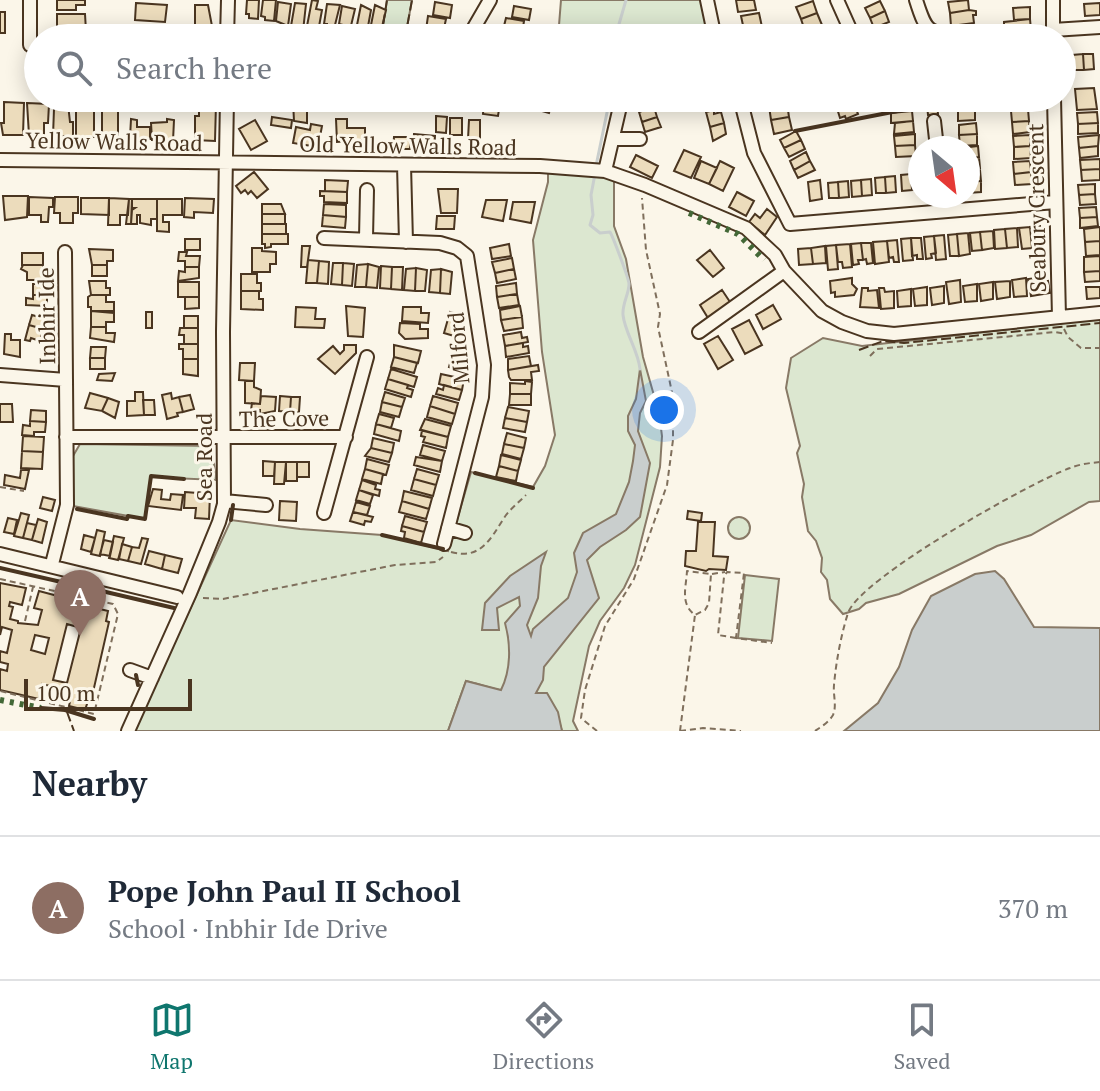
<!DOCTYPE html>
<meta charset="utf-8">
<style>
body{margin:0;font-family:"PT Serif",serif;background:#f6f6f7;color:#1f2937}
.compass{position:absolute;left:908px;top:136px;width:72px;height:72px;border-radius:50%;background:#fff;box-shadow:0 4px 20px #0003;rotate:151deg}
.scale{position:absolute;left:24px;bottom:20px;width:168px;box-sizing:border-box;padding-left:8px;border:4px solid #4a3520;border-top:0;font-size:22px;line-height:28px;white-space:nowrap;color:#4a3520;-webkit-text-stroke:6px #fbf6e9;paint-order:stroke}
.you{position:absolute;left:664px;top:410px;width:28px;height:28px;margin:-20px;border:6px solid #fff;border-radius:50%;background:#1a73e8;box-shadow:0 0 0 12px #1a73e833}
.badge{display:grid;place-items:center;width:52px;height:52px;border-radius:50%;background:#0f766e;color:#fff;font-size:26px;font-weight:700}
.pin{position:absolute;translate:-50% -66px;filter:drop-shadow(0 2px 4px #0008)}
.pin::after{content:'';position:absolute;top:42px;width:28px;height:24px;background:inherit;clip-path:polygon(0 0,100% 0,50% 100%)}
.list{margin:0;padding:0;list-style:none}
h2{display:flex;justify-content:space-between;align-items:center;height:104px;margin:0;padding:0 32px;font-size:34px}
h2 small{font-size:26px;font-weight:400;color:#747a83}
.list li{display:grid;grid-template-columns:52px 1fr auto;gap:24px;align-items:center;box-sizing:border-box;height:144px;padding:0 32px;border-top:2px solid #e0e1e3}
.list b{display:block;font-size:30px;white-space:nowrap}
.list p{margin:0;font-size:26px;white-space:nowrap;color:#747a83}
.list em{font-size:26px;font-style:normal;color:#747a83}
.icon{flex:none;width:44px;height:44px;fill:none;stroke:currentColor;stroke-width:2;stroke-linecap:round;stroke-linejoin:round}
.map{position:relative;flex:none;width:1100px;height:731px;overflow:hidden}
.search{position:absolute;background:#fff;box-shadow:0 4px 20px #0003;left:24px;right:24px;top:24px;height:88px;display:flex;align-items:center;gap:20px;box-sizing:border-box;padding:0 28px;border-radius:44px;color:#747a83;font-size:30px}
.sheet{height:248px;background:#fff}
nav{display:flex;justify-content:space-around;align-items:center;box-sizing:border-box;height:112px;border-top:2px solid #e0e1e3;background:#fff;font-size:22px;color:#747a83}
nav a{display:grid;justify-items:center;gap:4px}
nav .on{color:#0f766e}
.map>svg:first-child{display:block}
.green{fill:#dce7d0;stroke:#887966;stroke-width:2}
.water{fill:#c9cecd;stroke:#887966;stroke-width:2}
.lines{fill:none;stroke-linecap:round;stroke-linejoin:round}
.stream{stroke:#c9cecd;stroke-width:3}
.building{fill:#ecdcbc;stroke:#4a3520;stroke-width:2;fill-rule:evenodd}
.minor-casing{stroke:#4a3520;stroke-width:16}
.path{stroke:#7f6f5c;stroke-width:2;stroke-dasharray:6 4;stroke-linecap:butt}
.minor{stroke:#fbf6e9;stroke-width:12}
.hedge{stroke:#436837;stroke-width:6;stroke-dasharray:4 6;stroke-linecap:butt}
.fence{stroke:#4a3520;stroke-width:2;stroke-dasharray:10 4;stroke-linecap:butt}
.wall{stroke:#4a3520;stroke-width:4}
.labels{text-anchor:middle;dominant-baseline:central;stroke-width:6;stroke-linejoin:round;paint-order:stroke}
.street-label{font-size:22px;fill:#4a3520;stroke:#fbf6e9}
</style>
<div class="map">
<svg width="1100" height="731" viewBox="0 0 1100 731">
<rect width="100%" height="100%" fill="#fbf6e9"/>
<!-- green -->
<path class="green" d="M387,0H412L405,38H381Z
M561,0H702L708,38H558Z
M548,166L614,174V226L626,259L643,357L659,413L662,436L660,467L635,565L624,588L600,621L589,646L573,721L578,731H562C553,696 537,695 505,691C492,689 479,684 466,681L448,731H134L231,520L300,529L382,535L448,551L471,472L533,487L545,466L555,435L542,352L533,240L548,182Z
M1100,319V501L1089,502L1031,535L997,546L899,594L866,603L859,609L843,614L830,599L827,580L821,572L822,558L816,541L808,531L802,497L804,484L797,453L800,446L786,388L791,358L823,338L862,346Z
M80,444L212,446L216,480L151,477L145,519L73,506V456Z
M728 528a11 11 0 1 1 22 0a11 11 0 1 1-22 0Z
M745,575L779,579L772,641L738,638Z"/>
<!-- water -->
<path class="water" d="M640,369L646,401L640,413L638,431L650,463L640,517L626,530L600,547L587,560L599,598L544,667L543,680L536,693H547L558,712L562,731H448L466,681L501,690C511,670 511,645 505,623L520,606L519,597L497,608L499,630H482L485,603L510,576L546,552L541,566L538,598L527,625L531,636L533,629L568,598L577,572L574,553L583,533L616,514L629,482L633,461L635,445L628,431V416L636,399Z
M995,571L1004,579L1034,627L1100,628V731H844L878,703L899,667L912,630L931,596L975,574Z"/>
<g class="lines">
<!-- stream -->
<path class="stream" d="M615,38L626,0
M596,166L610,98
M595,174L591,195L593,215L590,225L600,233L610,232C613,237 629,279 629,284C629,294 622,304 623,315C625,333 638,350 640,369"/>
</g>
<!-- building -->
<path class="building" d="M57,0H85V5H76V10H57Z
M247,0H259L258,19L249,18V14H246Z
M263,0H276L274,21L265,20V17L261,16Z
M312,0L318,1L316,9L322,10L318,32L307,26Z
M736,0H754L756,10L738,12Z
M968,0L969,10L950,13L948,2Z
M813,1L817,13L801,19L796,7Z
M880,1L885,11L870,18L865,8Z
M278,2L291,4L288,26L276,21Z
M435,2L452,5L450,18L433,15Z
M136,3L167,5L165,22L135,20Z
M295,3L306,4L303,31L291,26Z
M1100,3V15L1085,16L1084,4Z
M327,4L340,5L334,29L327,28V24H324Z
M195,5H208L212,26H195Z
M361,5L371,10L367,32L358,30L357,25Z
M375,5L386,10L382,27L371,25Z
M342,6L355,9L350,30L342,29L343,25L339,24Z
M514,6L531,9L529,20L512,17Z
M1030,7V19L1014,20L1013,8Z
M969,10L976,11V15H973L974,23L951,26L950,13Z
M885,11L889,22L874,28L870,18Z
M0,12H5V33H0Z
M759,13L762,27L744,30L741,16Z
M817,13L822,25L805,31L801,19Z
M57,14H85L86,31H77V35H67V30L57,31Z
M428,16L446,19L443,33L426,30Z
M506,18L524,21L522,34L503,30Z
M1030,19L1031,30H1004V22Z
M762,27L764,38H745L744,30Z
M891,27L895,37L877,38L875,34Z
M824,28L828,38H809L808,34Z
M426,30L443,33L442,38H425Z
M1083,54L1084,70H1073L1072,55Z
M1083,54H1093L1094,69L1084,70Z
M1094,88L1097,109L1077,110L1075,89Z
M274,98H287V107H274Z
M531,98L539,100L550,98L552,101L549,113L528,107Z
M717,98L719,108L706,111L703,100Z
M828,98H852V99L836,105L835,102L830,103Z
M974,98L975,109L958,110L957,100Z
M1011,98H1028V107H1011Z
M852,99L858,114L846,119L845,116L840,118L836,105Z
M293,101H301V107H307V123L294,121Z
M484,101L500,103L498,116L483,114Z
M4,102L24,103L23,135H3L1,123H4Z
M27,103L49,104L48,123H44V136L29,135Z
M204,103H216L215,141L195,140V116H199V109H204Z
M787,103L789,117L771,120L769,106Z
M59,104H68L70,122H73V136H53L54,109H59Z
M937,104L938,114L928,115L927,105Z
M654,107L657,117L642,122L639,112Z
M76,109H94V137H76Z
M102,109L118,110V137H102Z
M975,109V120L958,121V110Z
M1028,109L1029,121L1012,122L1011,111Z
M714,110V114L721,112L724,123L710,127L706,112Z
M912,111L913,121L891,123V113Z
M1097,112L1098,123L1078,124L1077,113Z
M436,116L447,117L446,133L436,132Z
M272,117L292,120L291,128L271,125Z
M657,117L661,127L645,132L642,122Z
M789,117L792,130L774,134L771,120Z
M450,118H462V135H450Z
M131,119L137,120V127H150V139L130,138Z
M167,119L174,120L173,141L152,140L151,123L167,122Z
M336,119H347V128H365V140L337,142Z
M255,120L267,141L251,150L239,129Z
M469,120H480V139H468Z
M913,121L914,132L894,134L895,123Z
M1029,121L1030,132L1013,134L1012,122Z
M724,123L726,134L713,141L710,127Z
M976,123L977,134L959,135V125Z
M1098,123V133L1078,134V124Z
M311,124L322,126L318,147L293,143L296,127L310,130Z
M796,131L801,140L784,148L780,140Z
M414,134L435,136L434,151L413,150Z
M915,134V145L895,146L894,136Z
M977,134V145L960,146L959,135Z
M1030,135V146L1014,147L1013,136Z
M1099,135L1098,146L1079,148L1078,137Z
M394,137H411L410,149H393Z
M801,140L805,149L789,157L784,148Z
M915,145L916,156L896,157L895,146Z
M978,146L979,157L968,158V148H961Z
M1030,146L1031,158L1014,159V147Z
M1098,146V156L1080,158L1079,148Z
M684,150L701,157L691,178L674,171Z
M806,152L810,161L794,170L790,161Z
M636,155L658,166L652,178L630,167Z
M979,157L980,168L968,169V158Z
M1100,159V169L1081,170L1080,160Z
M701,161L717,168L709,184L694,178Z
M720,161L734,168L723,191L709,184Z
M810,161L815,170L798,178L794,170Z
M1030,161L1031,172L1014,174L1013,162Z
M1100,169V180L1082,181L1081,170Z
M980,170L981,181L968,182V171Z
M254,172L268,189L257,198L251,191L248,194L245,190L241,193L236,186Z
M1031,172L1032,184L1015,185L1014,174Z
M920,173V189L912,190L911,174Z
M911,174L912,190L902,191L901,175Z
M895,176L896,192L886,193L885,177Z
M885,177L886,193H876L875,178Z
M871,179L872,195L862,196L861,180Z
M325,180L348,181L347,192L325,191Z
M820,180L822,199L810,201L808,182Z
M861,180L862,196L852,197L851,181Z
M848,181L849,197L839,198L838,182Z
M981,181V192L968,193V182Z
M838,182L839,198H829L828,183Z
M1095,184V194L1079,195L1078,185Z
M438,189H458L457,213H441Z
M320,191L347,192V203L324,202V196H320Z
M737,192L754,201L746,216L729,207Z
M1095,194L1096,204L1080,205L1079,195Z
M3,196H28L27,217L5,220Z
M29,197L53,198V207H49L48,222H41V215H29Z
M55,197H78V213H73V223H60V213H54Z
M81,198H109V215L81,214Z
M109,198L129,199L128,215H120V225H108Z
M185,198L214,199L213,213L194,212V218L184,217Z
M129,199H132L131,224H126Z
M132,199H157V219H151V225L140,223V215H137V224H131L132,210L135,208H132Z
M157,199H182V215H163V222H169V232L157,231Z
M486,200H507L503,221L482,217Z
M513,202H535L531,223L510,219Z
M262,204H281L285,214H262Z
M324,204L346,205V217L323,215Z
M1096,207L1097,217L1080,218L1079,208Z
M767,209L777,217L765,235L749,222L755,214L760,218Z
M262,214H285V224H262Z
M323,215L346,217L345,228L322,226Z
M437,216H455L454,229H436Z
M1097,217L1098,226L1080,228V218Z
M262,224H286V234H262Z
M1040,226L1042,247L1032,248L1030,227Z
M1030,227L1032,248L1022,249L1019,228Z
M1100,227V241L1085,242L1084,229Z
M1017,228L1018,247L1007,248L1005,229Z
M1005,229L1007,248L995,249L994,230Z
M993,231L994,248L982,250L980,232Z
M980,232L982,250L972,251L970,233Z
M968,233L970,254L959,256L957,234Z
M262,234H288V244H271V247L265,248V244H262Z
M957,234L959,256H950L948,235Z
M944,235L946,259L936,260L934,236Z
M934,236L936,253L931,254L932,258L926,259L924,237Z
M911,238L913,260L903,261L901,239Z
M911,238H921L923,259H917V255L912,256Z
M185,239H200V250H185Z
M897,240L899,262H894L893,257L889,258L887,241Z
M887,241L889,262L875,264L873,242Z
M1100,241V255L1086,256L1085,242Z
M861,243H871L873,263L867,264L866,259L863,260Z
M861,243L863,260H858L859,264L853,265L851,244Z
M509,244L511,256L492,259L490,248Z
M850,244L852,267L843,268L842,262H838L836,245Z
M836,245L838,269L828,270L826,246Z
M302,246H310L307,267H301Z
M825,246L826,263L813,264L811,248Z
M252,248H262V251L276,252V264H270V272H252Z
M811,248L813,264L799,265L798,249Z
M89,249L113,250V261H107V265H92Z
M710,250L724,268L713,277L697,260Z
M179,252H187L186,256H200L199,267H185V261H178Z
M22,253H43V265H22Z
M1100,256V271L1084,272V257Z
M512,258L514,269L495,273L492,262Z
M308,260L319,261L317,283H306Z
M319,261L329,262L328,284L317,283Z
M333,263H343L342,285L331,284Z
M343,263L354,264L352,286L342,285Z
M368,264L366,287H355L357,265Z
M368,264L379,267L377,288L366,287Z
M23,265H43V280H27V272L21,269Z
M92,265H107V276H92Z
M381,266L392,267L391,289L380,288Z
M185,267H199V278L178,281L179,271L185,272Z
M392,267H403L402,290L391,289Z
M416,268L415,291L404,290L406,269Z
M416,268L427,270L425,291H415Z
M441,269L440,293L429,292L431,270Z
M441,269L452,272L450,294L440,293Z
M514,269L516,279L497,283L495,273Z
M1100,271V281L1085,282L1084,272Z
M241,274H257V283H261V291H241Z
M1042,277L1043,282L1048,281L1050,293L1031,296L1028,279Z
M852,278V284L857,289L854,295L835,297V292L831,293L830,281Z
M1026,278L1027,296L1014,297L1012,280Z
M960,280L961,302L949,304L946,282Z
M89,281H106V288H110V295H91Z
M1010,281V297L997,299L995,282Z
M178,282H199V297H178Z
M993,282V299L981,301L979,284Z
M516,283L517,294L497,297L496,286Z
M33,284H47V295H33Z
M977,284V301L965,302L963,286Z
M944,286V303L932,305L930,288Z
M927,287V305L915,306L913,289Z
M1086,287H1100V298L1087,299Z
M862,288H868V291L877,290L879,308L860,307Z
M879,288H884L885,292L894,291V308L881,309Z
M911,289V306L898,307L897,291Z
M722,290L730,302L708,318L700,305Z
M241,291H259V299H263V310L241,309Z
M517,294L519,305L499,308L497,297Z
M33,295H47V306L26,305V298L33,299Z
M91,295H106V302H114V311H91V307H88V297Z
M185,297H199V308L185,309Z
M773,305L781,319L763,329L756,315Z
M346,306L365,308L363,337L348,336Z
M520,306L522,317L501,320L500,310Z
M296,307L316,308L315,319H325L324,328L295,327Z
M403,307H421V313H429L428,323L402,321Z
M91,311L114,313V322H106V327H91Z
M146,312H152V328H146Z
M450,312L461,315L454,336L444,333Z
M32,315L46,319L43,329L29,325Z
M184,316H198V328H184Z
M522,317L523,328L504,331L501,320Z
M749,320L762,345L745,354L732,329Z
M400,323L420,324V329H428V338L405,339L399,333Z
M29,325L43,329L40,341L31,338L30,341L25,340Z
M91,327H106V333H115L114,342L90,338Z
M180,328H198V344H184V335H179Z
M521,332L522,338L527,337L528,342L505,346L503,335Z
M5,334H11V340H20V357L4,354Z
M718,336L733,360L718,369L704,344Z
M523,343V347L528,346L529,353L506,357L505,346Z
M179,344H198V359H183V349H179Z
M344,345H356V353L335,374L318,359L333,346L340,354L344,350Z
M394,345L421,351L418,363L394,357Z
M455,345L466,348L460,370L449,367Z
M91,347H106L105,358H90Z
M529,356L531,366L508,370V359Z
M394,357L417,363L414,373L391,367Z
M90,358H105V369H90Z
M183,359H198V376L183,374Z
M240,363H255L254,381L239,380Z
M538,365L539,371L531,372L532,380H511L509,377L508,370Z
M391,369L417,377L414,387L388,379Z
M115,373L112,381L97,380L99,374Z
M441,374L464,379L462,390L439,384Z
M388,379L408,385L407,388L413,390L411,397L385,389Z
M245,381H254V387L261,390L260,404L245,403Z
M525,381L532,382L531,394H510V383L525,384Z
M444,385L462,390L459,400L436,394L438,388L443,390Z
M135,392H143L144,415L127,416V401H135Z
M385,392L405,398L402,407L382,402Z
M90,393L108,398L102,411L85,408Z
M171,393L172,399L179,397L183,412L177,413L178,416L167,419L162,395Z
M510,394H531V405H509Z
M190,395L194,409L183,412L179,397Z
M261,396L276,397L275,411L260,414V410H251L252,403L260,404Z
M280,396L291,397L290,412L279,411Z
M433,396L458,403L455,414L430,406Z
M291,397H300L299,412H290Z
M108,398L119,402L115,418L102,411Z
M143,400H154L155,415H144Z
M382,402L402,407L399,417L380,412Z
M0,404H12L13,422H0Z
M430,406L455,414L452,424L427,417Z
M508,407L529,411L527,422L505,418Z
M31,410L46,411V422L30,421Z
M379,414L394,418L391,428L376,424Z
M505,418L527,422L525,432L503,428Z
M425,419L451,426L448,437L420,430Z
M30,421L46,422L45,432H34V436L22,435L23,425L30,426Z
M376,424L401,431L399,441L374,434Z
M422,430L448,437L446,448L423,442L425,437L421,436Z
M507,433L526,438L524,448L504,444Z
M23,436L44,437L43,452L22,451Z
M373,438L394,443L392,453L371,448Z
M504,444L524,448L521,459L502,454Z
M423,445L445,451L442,461L420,455Z
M371,448L392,453L389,462L365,456Z
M22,451L43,452L42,469L21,468Z
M501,455L521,460L518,471L499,466Z
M416,457L442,461L440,472L414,465Z
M367,459L389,465L386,475L365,469Z
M263,461L275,462L274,476H263Z
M275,462H286L284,484H274Z
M286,462H297V481H286Z
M297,462H309V477H297Z
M499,466L518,471L516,481L496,477Z
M365,469L383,474L381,484L362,479Z
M417,469L439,475L436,485L414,479Z
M21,470H29L25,489L4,485L5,475L20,478Z
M414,479L436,485L433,496L411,490Z
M362,480L376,485L375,489L380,490L379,496L359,490Z
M153,489L162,490L161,499L170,500L171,494L183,495L181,510L148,506Z
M359,490L373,495L370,504L356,500Z
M404,491L432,498L429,509L402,501Z
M185,492L210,494L209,519L195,518L196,508H184Z
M43,497L55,500L52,511L40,508Z
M280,501L297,502L296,521L279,520Z
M402,501L429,509L426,519L399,512Z
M356,502L370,506L367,515L353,512Z
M688,511L702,513L701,521L687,519Z
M353,512L373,517L371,522L365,521L364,525L350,521Z
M21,513L29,515L23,538L14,536Z
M405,516L427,522L424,532L402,526Z
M8,518L17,520L14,534L4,532Z
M38,519L47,522L42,543L32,540Z
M698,522H715L713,556L728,557L726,570L709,569L706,571L685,566L686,551H696Z
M27,523L36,525L32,540L23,538Z
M402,526L424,532L421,543L404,538L405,532L401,531Z
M97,530L105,532L100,556L91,554Z
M84,535L95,538L91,552L81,549Z
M114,536L124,538L118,560L109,558Z
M142,538L148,539L141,564L128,561L132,547L139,548Z
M104,540L113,542L110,556L100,554Z
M122,544L132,547L128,561L119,559Z
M149,551L165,555L162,569L145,564Z
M165,555L182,559L178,573L162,569Z
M0,583L26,588L22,605L10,602L9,606L13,607L10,619L18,621V623L38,625L42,610L34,608L39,591L69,599L67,612L89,616L92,607L108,611L106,621L109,622L91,701H88L85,710L69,706L71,697L65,695L66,690L42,684L39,699L0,690V669L7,671L8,664L0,662V651L7,653L12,630L2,627L0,635ZM67,624L81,628L67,683L53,680ZM35,635L49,638L45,654L31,650Z"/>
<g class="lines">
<!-- minor casing -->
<g class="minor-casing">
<path id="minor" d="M30,0V45
M707,0L715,38
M837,0L854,38
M916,0C927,35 929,34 965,33
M1053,0V35
M1053,30L1100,27
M227,33L255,38
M227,38L228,0
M468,38L490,0
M740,98L754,153L790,224L1056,202
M876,98L878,102
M1054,98L1059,317
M934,121L937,148
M613,139H640
M0,160L540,166L605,171L645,185L746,228L775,255L784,271L822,311L842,322L867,331L894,334L1100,313
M404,165L406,242
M605,171L622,98
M324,238L440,243L457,248L467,256L484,365L482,397L444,544
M366,238L367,190
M65,252L66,380
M699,332L784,271
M0,375L66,380L67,505L52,564
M66,437H346
M224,501L266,505
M324,513L367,357
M448,528L465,533
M0,554L177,597
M130,670L152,678
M128,731L190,593L219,522L224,504L223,332L227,98"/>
</g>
<!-- path -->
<path class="path" d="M1064,329L1068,337L1081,348H1100
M870,356L877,349L1055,332L1066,334
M0,487L24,491
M451,552C480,560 490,540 504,518C509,510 518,503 526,495
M712,574L725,572
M0,579L113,604L118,614L94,714L0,691
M203,598L223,599L395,565L436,562L443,557
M25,621L33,587
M736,638L718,635L724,577L727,572L744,573L736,638L772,643
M597,731L581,718L585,690L605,626L634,579L667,485L673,440V397L658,327L660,314L646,250L642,198
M680,731L695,615C680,604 686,588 687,571L711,574L709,603L705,610L695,615
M680,731L703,728L741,731
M815,731C821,727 829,722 833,715C837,706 833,695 834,685C836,662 841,635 848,613C860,578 1031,482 1070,468C1080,464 1090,463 1100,462"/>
<!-- minor -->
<use href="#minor" class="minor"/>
<!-- hedge -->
<path class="hedge" d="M689,213L738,234L764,260
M0,700L41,708"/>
<!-- fence -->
<path class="fence" d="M381,38L387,0
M405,38L412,0
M859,350L883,341L904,343L1100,323
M67,712L74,731"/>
<!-- wall -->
<path class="wall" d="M795,131L913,108
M475,473L533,488
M77,509L127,519L128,516L145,519L151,476L184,479
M231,520L233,505
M382,535L443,549
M0,568L70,584L74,590
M83,592L89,588L174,608
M136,675L138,685
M41,708L65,710L94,719"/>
</g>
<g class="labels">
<!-- street labels -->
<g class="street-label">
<text transform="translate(114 141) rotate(1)">Yellow Walls Road</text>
<text transform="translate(408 145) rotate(1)">Old Yellow Walls Road</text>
<text transform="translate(1036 208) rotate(-91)">Seabury Crescent</text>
<text transform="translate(46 316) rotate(-91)">Inbhir Ide</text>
<text transform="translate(458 348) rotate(-95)">Milford</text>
<text transform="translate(284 418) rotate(-1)">The Cove</text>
<text transform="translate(203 457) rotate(-90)">Sea Road</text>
</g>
</g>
</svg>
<svg class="compass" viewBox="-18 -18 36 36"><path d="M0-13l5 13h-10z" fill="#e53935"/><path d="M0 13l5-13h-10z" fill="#747a83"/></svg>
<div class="scale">100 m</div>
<div class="you"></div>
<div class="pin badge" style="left:80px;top:636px;background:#8d6e63">A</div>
<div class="search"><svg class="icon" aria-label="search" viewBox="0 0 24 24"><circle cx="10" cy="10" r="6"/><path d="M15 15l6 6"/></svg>Search here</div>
</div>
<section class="sheet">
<h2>Nearby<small></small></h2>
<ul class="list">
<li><span class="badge" style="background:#8d6e63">A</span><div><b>Pope John Paul II School</b><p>School · Inbhir Ide Drive</p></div><em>370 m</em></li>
</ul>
</section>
<nav>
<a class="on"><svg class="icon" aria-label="map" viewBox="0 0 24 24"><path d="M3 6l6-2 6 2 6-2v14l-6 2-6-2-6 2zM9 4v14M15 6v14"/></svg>Map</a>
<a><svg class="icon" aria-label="directions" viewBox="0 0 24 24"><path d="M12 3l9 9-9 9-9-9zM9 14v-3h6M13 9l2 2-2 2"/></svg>Directions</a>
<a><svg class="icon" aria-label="saved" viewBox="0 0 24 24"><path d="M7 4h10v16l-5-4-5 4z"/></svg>Saved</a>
</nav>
